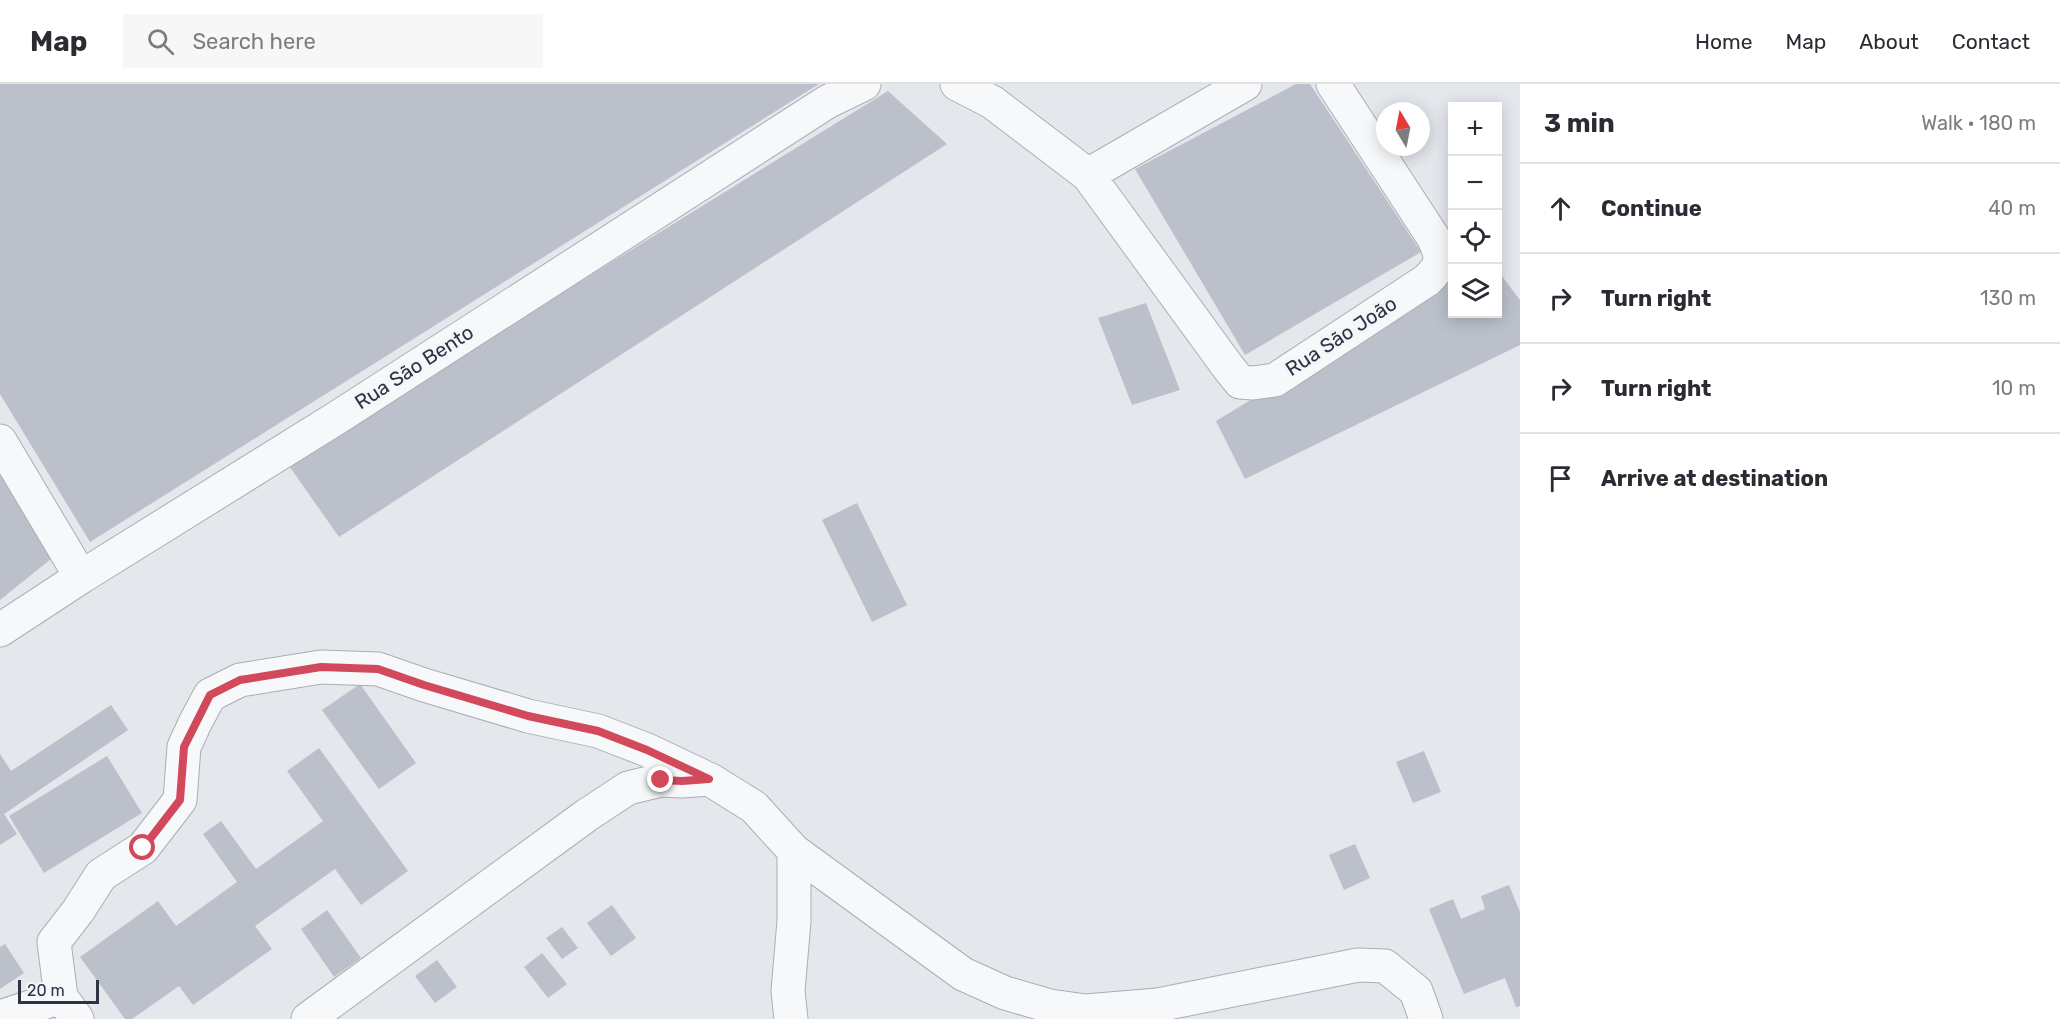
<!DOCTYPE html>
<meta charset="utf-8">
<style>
body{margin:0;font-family:Rubik,sans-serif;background:#f7f7f7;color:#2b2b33}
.controls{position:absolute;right:18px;top:18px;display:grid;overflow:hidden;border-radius:0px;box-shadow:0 3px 15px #0003}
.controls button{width:54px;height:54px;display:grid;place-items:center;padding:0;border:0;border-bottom:2px solid #e1e1e2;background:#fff;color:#2b2b33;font:30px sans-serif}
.compass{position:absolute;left:1376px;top:18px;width:54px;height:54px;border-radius:50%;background:#fff;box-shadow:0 3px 15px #0003;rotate:350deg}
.scale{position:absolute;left:18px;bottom:15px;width:81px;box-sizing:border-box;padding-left:6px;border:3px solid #2b3445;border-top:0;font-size:16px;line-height:21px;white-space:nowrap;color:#2b3445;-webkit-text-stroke:4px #f4f6f9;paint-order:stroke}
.stop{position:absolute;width:18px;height:18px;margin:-14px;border:4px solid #d1495b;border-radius:50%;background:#fff}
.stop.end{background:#d1495b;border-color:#fff;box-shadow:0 2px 6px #0008}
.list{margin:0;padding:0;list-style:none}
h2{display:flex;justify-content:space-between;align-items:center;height:78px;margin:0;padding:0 24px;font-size:26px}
h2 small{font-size:20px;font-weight:400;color:#7c7c81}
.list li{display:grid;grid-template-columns:39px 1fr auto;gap:18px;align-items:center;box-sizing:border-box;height:90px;padding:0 24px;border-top:2px solid #e1e1e2}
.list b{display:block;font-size:22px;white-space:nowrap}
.list em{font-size:20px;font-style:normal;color:#7c7c81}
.icon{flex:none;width:33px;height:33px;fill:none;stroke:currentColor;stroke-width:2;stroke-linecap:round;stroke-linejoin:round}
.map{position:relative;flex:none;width:1520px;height:935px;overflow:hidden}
header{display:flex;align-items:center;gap:36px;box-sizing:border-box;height:84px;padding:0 30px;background:#fff;border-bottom:2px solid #e1e1e2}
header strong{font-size:28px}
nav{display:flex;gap:33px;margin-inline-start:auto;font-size:21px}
.search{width:420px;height:54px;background:#f7f7f7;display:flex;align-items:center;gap:15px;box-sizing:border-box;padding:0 21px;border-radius:0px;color:#7c7c81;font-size:22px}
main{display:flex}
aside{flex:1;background:#fff}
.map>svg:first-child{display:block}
.building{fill:#bbc0ca}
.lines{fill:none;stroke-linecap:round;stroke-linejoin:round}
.minor-casing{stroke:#a9aeb7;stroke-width:35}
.minor{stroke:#f7f8fa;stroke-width:33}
.route{stroke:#d1495b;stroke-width:8}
.labels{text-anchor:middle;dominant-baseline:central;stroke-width:6;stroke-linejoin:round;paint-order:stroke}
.street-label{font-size:20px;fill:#2b3445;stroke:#f4f6f9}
</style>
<header>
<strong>Map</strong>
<div class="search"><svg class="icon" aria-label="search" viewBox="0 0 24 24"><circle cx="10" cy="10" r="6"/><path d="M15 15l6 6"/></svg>Search here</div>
<nav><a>Home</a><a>Map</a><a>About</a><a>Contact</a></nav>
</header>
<main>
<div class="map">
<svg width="1520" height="935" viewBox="0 0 1520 935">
<rect width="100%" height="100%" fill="#e4e7ec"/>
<!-- building -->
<path class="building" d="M0,0H819L90,458L0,310Z
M1296,0H1310L1421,168L1245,271L1135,85Z
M888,7L947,60L339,453L287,379Z
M1498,187L1520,216V261L1245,395L1216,337L1452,194V230H1498Z
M1146,219L1180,306L1132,321L1098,234Z
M0,389L51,475L0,516Z
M857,419L907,521L872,538L822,436Z
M360,600L416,679L379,705L322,626Z
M111,621L128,646L4,730L17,750L0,761V670L11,687Z
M319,664L408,787L361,821L335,785L255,842L272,865L193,921L179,902L132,935H125L80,873L158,817L176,842L237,798L203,750L221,737L256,785L323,737L287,687Z
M1424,667L1441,708L1413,719L1396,678Z
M107,672L142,729L44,789L9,732Z
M1355,760L1370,794L1344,806L1329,771Z
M1509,801L1520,828V922L1516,923L1505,894L1464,910L1429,825L1453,815L1461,835L1485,825L1481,812Z
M612,821L636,854L611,872L587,839Z
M327,826L361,874L334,893L301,845Z
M562,843L578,864L562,875L546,854Z
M5,860L24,889L0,905V863Z
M542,869L567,900L548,914L524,883Z
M437,876L457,903L435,919L415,892Z"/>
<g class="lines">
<!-- minor casing -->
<g class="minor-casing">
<path id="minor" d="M957,0L992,18L1088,91L1228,283L1240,298L1253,299L1275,296L1427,196C1443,180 1443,174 1433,153L1333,0
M1088,91L1245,0
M0,357L81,493
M0,546L81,493L335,335L827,18L864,0
M61,913L54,858L78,827L101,791L143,764L180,716L184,663L195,639L210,611L240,596L321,583L378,585L424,601L528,632L598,647L647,666L702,692
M0,933L61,913L77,935
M308,935L587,731L628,704L661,696L682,697L709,695L754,723L794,767L963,890L1005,909L1050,922L1086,927L1158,921L1358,881L1385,882L1416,907L1426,935
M791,935L788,907L794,837V767"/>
</g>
<!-- minor -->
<use href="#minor" class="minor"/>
</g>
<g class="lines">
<!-- route -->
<path class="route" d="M143,764L180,716L184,663L210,611L240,596L321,583L378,585L424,601L528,632L598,647L647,666L709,695L682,697L661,696"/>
</g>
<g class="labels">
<!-- street labels -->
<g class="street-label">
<text transform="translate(1341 252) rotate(-33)">Rua São João</text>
<text transform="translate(414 283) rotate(-33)">Rua São Bento</text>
</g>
</g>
</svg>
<div class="controls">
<button>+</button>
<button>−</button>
<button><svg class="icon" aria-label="locate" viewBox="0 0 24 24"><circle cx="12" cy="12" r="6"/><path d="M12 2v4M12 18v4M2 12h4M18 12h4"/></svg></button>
<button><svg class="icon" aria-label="layers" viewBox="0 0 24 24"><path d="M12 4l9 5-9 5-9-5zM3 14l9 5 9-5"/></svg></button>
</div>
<svg class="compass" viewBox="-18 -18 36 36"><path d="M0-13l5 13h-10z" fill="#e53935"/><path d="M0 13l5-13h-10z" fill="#7c7c81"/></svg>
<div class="scale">20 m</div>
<div class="stop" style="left:143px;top:764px"></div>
<div class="stop end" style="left:661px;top:696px"></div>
</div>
<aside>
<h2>3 min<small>Walk · 180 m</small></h2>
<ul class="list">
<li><svg class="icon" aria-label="ahead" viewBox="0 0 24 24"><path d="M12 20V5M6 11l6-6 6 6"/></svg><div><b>Continue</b></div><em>40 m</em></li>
<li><svg class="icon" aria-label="right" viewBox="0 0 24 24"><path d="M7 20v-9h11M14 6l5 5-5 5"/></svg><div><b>Turn right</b></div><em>130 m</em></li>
<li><svg class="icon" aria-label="right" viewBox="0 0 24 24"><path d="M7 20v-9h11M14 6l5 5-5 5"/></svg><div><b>Turn right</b></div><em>10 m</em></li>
<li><svg class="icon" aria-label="arrive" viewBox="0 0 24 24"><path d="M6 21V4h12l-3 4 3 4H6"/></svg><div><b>Arrive at destination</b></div></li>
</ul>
</aside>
</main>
